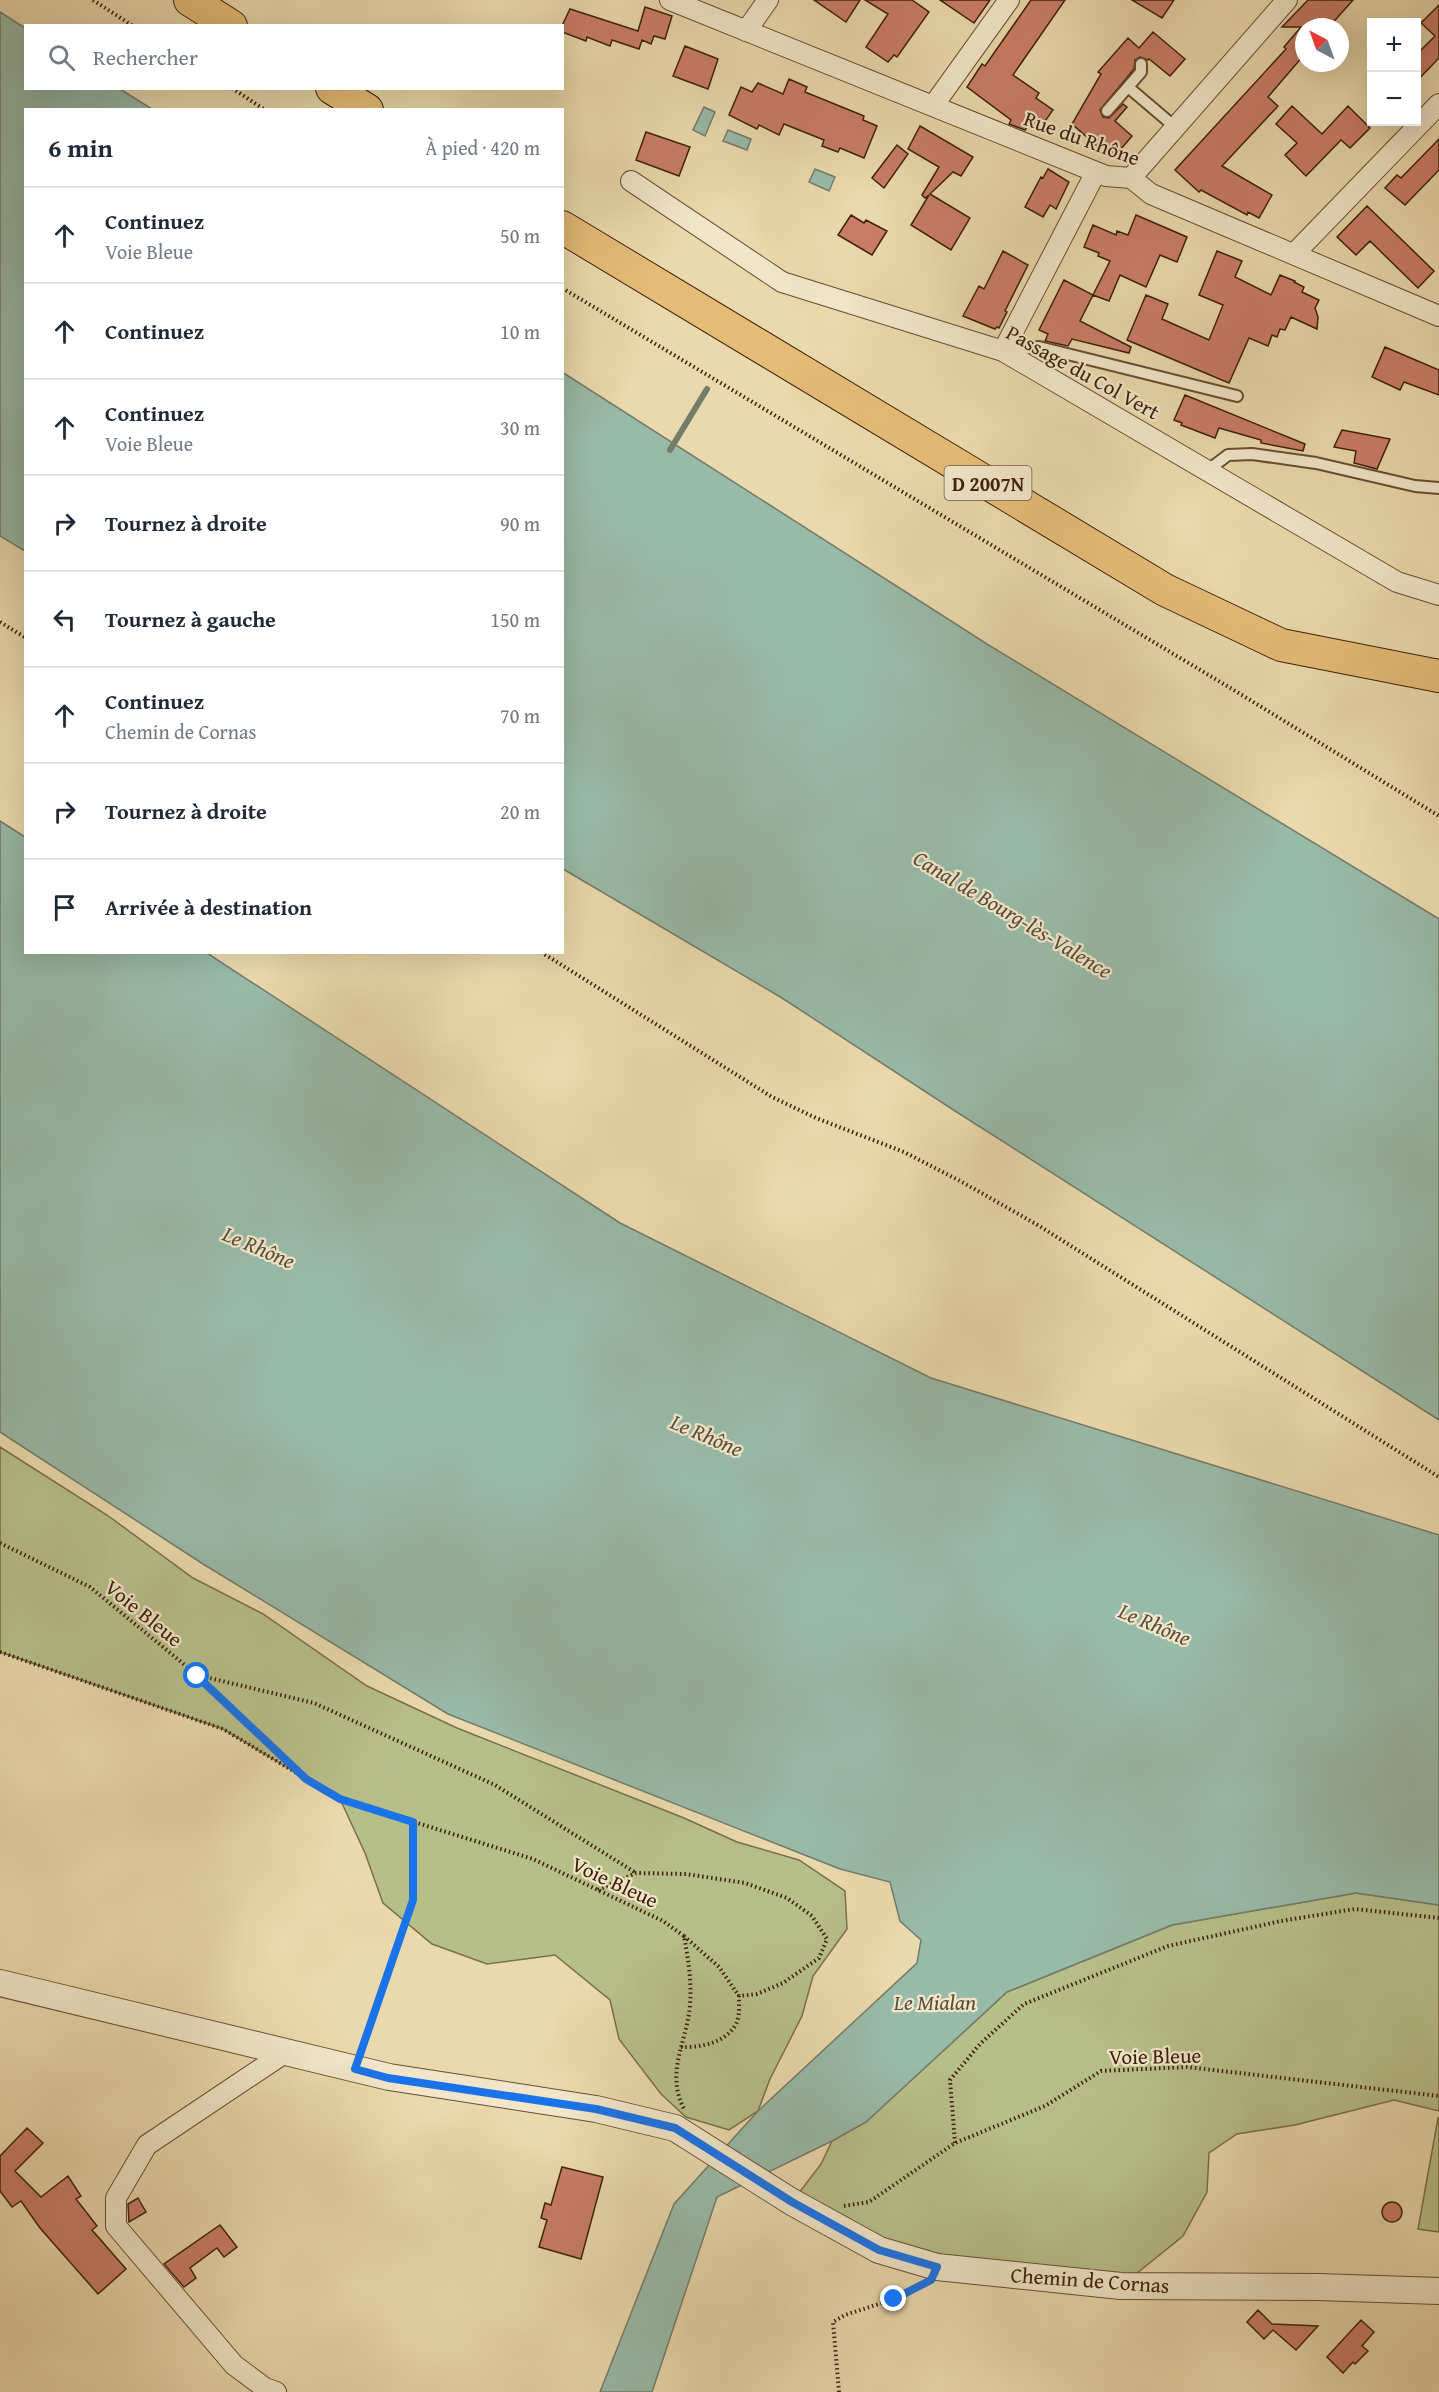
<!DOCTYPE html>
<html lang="fr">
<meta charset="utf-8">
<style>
body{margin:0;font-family:"Gentium Book Plus",serif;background:#f6f6f7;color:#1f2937}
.controls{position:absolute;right:18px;top:18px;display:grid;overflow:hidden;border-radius:0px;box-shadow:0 6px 24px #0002}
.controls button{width:54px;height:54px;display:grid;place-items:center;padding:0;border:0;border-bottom:2px solid #e0e1e3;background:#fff;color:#1f2937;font:30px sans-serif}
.compass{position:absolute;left:1295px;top:18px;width:54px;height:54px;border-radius:50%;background:#fff;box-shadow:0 6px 24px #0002;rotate:319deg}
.stop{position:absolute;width:18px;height:18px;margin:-14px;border:4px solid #1a73e8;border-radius:50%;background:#fff}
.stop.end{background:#1a73e8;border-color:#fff;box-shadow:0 2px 6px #0008}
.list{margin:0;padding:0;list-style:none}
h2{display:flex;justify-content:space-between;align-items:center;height:78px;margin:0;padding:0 24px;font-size:26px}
h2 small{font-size:20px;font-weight:400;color:#747a83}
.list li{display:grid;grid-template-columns:39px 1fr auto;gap:18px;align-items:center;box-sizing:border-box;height:96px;padding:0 24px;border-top:2px solid #e0e1e3}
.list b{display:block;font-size:22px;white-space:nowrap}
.list p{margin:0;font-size:20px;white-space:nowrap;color:#747a83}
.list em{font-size:20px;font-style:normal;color:#747a83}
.icon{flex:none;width:33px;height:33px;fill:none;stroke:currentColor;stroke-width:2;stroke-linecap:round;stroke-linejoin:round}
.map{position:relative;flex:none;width:1439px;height:2392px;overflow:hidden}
.search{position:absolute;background:#fff;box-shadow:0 6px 24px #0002;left:24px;top:24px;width:540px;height:66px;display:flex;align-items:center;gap:15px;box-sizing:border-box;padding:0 21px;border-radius:0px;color:#747a83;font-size:22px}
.panel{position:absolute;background:#fff;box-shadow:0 6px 24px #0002;left:24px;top:108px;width:540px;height:846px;border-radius:0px}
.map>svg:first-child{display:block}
.green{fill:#b7bf89;stroke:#7a704a;stroke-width:1.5}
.water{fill:#98baa8;stroke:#747c6a;stroke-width:1.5}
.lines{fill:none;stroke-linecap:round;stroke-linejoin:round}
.stream{stroke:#747c6a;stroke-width:6}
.building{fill:#c97d67;stroke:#3e200c;stroke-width:1.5}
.service-casing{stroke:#694e34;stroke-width:14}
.minor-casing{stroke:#694e34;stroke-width:22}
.tertiary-casing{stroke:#694e34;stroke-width:28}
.primary-casing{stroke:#3e200c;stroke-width:34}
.path{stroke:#3e200c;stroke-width:4;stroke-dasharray:1.5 3;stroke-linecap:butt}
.service{stroke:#f1e6c9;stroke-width:10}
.minor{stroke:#f1e6c9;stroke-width:20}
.tertiary{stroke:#f1e6c9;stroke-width:26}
.primary{stroke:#e5bc76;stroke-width:32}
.route{stroke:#1a73e8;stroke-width:8}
.labels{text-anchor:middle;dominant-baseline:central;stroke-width:4.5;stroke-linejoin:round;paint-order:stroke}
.shield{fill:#f1e6c9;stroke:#745b45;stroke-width:1.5}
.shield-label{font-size:20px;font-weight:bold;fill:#3e200c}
.street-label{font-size:21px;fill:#3e200c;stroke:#f1e6c9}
.water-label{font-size:22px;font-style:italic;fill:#594e3b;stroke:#f1e6c9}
</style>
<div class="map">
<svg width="1439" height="2392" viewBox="0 0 1439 2392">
<rect width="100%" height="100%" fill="#ead9ac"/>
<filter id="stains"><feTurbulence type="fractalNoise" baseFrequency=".00333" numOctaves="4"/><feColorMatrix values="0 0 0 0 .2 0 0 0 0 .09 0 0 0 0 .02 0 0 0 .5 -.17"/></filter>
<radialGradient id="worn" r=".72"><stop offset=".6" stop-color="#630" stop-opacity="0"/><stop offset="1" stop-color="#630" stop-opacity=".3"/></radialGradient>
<!-- green -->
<path class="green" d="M0,1447L107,1515L193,1578L263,1614L367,1686L457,1728L684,1818L737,1842L799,1860L845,1891L847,1929L813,1976L802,2016L770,2079L758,2111L729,2130L686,2117L661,2094L619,2039L610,2000L555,1955L487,1964L432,1944L383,1903L365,1853L340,1799L223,1729L0,1652Z
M1356,1893L1439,1905V2111L1394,2100L1295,2125L1237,2134L1209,2153L1207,2192L1183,2236L1121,2286L937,2267L792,2202L821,2164L832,2141L866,2122L1007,1992L1172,1925Z
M1438,2118H1439V2232L1418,2229Z"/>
<!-- water -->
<path class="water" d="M0,12L25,28L26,88L120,89L152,109L26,110L25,551L0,536Z
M704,107L715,112L705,136L693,130Z
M728,130L751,139L747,150L723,141Z
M815,169L835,177L829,191L809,182Z
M562,372L987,644L1439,919V1420L952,1109L782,998L563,869Z
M0,821L25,837L26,952L207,953L620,1223L931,1378L1439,1535V1905L1356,1893L1172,1925L1007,1992L866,2122L832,2141L717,2197L652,2392H600L674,2204L758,2111L917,1963L921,1940L900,1921L890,1882L840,1869L448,1714L203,1564L0,1432Z"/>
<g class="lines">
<!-- stream -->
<path class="stream" d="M670,450L707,389"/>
</g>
<!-- building -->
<path class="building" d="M814,0H860L846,22Z
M865,0H912L929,12L897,57L894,55L888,62L866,47L888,14Z
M940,0H990L974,23Z
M1031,0H1065L1013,75L1039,93L1036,98L1053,110L1038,131L1029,125L1025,130L1009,124L1011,120L967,87L982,64L985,66Z
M1132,0H1174L1162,18Z
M1308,0H1353L1329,27H1304V55L1268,97L1278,106L1222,166L1272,195L1259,218L1248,212L1247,215L1201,190L1199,192L1175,170L1286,49L1284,47L1301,27H1282Z
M1439,5V58L1416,82V55L1435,36L1421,23Z
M645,7L672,16L665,39L654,36L651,44L642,40L639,49L612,40L610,46L587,37L586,41L562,32V26L570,9L638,31Z
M1153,32L1185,59L1170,76L1149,59L1148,60L1140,57L1135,60L1134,69L1100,110L1103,117L1109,118L1123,104L1127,107L1115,121L1132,136L1115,156L1107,150L1104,152L1072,124L1101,74L1098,72L1128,38L1139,48Z
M685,46L718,59L708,89L673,76Z
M789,79L807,87L805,92L864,116L863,120L877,126L864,158L840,148L838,152L822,146L824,140L784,124L779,135L759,125L757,129L729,115L741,87L752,92L758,83L783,94Z
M1292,106L1322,134L1348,106L1370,128L1350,148L1341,140L1306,176L1285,155L1297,143L1276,124Z
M920,126L973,157L961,176L953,172L930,194L970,218L951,250L911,225L929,195L925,198L922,195L939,167L908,149Z
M646,132L690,147L679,176L636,160Z
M1439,139V170L1405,205L1385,188L1397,175L1401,178Z
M897,145L908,154L884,188L872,178Z
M1048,169L1069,182L1056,209L1050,205L1043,217L1025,207L1041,177L1043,178Z
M1367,206L1434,271L1418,288L1370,241L1356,255L1337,237Z
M851,215L864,223L866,220L887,231L872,255L838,235Z
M1136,215L1187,237L1177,262L1160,255L1146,287L1120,275L1109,301L1093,295L1110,261L1098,256L1099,253L1084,247L1093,225L1116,235L1117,231L1128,235Z
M1003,251L1028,265L1005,311L1007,312L999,328L997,327L995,329L963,316L979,286L984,289Z
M1217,251L1242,261L1235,277L1271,295L1280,275L1295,281L1294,282L1304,287L1302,292L1319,300L1315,308L1318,317L1317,329L1291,317L1285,330L1280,329L1277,337L1272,335L1268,346L1249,338L1229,383L1127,340L1146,295L1168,304L1162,319L1209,340L1223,305L1199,295Z
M1064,280L1093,295L1080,321L1131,347L1129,353L1072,339L1068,346L1045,341L1048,334L1039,330Z
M1385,347L1439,370V395L1404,382L1400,390L1372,377Z
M1185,395L1305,444L1303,451L1261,443V440L1219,428L1215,438L1181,425L1182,423L1174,420Z
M1342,430L1390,439L1377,469L1354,463L1356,451L1334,447Z
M27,2128L43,2143L15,2171L41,2197L68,2176L81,2196L76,2199L97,2226L92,2230L126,2269L98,2294L40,2228L21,2201L12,2207L0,2191V2156Z
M562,2167L603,2177L581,2259L539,2247L547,2220L541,2218L545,2203L551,2205Z
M138,2198L146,2212L129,2222L128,2204Z
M1382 2212a10 10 0 1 1 20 0a10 10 0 1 1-20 0Z
M220,2225L237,2247L224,2257L217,2248L190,2268L196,2278L184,2287L164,2264Z
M1258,2310L1272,2324L1318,2326L1296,2350L1273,2330L1264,2339L1247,2322Z
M1361,2320L1374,2332L1362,2346L1368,2351L1355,2364L1353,2362L1343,2373L1327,2357Z"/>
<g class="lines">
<!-- service casing -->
<g class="service-casing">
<path id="service" d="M1128,87L1175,127
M1107,111L1141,72V64
M1006,351L1039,347L1237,396
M1207,471L1228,455L1252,454L1316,463L1415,486L1439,488"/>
</g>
<!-- minor casing -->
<g class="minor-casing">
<path id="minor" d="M670,0L1106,176L1131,178L1151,194L1439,316
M746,31L768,0
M933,106L1009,0
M1131,178L1287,0
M631,181L782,282L1003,351L1397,582L1439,595
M1295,253L1439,104
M1003,351L1096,172
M276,2392L265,2388L234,2365L116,2226V2198L147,2145L286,2052"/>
</g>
<!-- tertiary casing -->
<g class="tertiary-casing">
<path id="tertiary" d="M0,1983L389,2077L596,2109L675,2128L792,2202L879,2250L937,2267L1121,2286L1318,2287L1439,2291"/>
</g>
<!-- primary casing -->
<g class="primary-casing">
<path id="primary" d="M190,0L231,26
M332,88L367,110
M562,227L1165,590L1281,645L1439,676"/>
</g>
<!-- path -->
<path class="path" d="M93,0L133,26
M232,88L265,110
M562,288L1237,692L1439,816
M0,622L26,638
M541,952L772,1097L816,1118L904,1152L962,1182L1036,1224L1439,1477
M0,1543L90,1587L197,1675L299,1772
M0,1652L223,1729L340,1799L533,1859L663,1921L684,1936C688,1958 692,1982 690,2005C687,2043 665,2071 684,2109
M197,1675L314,1703L495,1785L636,1873
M598,1890L636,1873L686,1874L745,1883L787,1898L812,1916L827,1939L819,1958L783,1983L757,1994L739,1996C739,2005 740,2016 736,2024C726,2043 699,2048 680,2047
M684,1936L719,1967L739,1996
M362,2050L413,1900V1822
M955,2143L950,2080L980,2044L1024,2004L1168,1946L1281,1921L1355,1909L1439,1918
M844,2206L869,2202L955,2143L1045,2106L1101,2071L1187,2067L1439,2096
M839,2392L833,2322L845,2315L894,2299L922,2285"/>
<!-- service -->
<use href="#service" class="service"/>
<!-- minor -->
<use href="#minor" class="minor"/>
<!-- tertiary -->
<use href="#tertiary" class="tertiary"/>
<!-- primary -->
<use href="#primary" class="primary"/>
</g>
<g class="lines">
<!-- route -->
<path class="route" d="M197,1676L306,1779L340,1799L413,1822V1900L355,2069L388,2078L596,2109L675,2128L792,2202L879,2250L937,2267L931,2280L894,2299"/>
</g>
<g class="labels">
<!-- shield labels -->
<rect class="shield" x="944.5" y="466" width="87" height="34" rx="4.5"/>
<g class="shield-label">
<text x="988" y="483">D 2007N</text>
</g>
<!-- street labels -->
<g class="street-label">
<text transform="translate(1082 138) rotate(20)">Rue du Rhône</text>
<text transform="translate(1083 372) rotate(29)">Passage du Col Vert</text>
<text transform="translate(144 1613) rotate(39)">Voie Bleue</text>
<text transform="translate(615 1882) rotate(25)">Voie Bleue</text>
<text transform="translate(1155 2056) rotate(-1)">Voie Bleue</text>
<text transform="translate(1090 2280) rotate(4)">Chemin de Cornas</text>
</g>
<!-- water labels -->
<g class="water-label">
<text transform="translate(1013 914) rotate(31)">Canal de Bourg-lès-Valence</text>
<text transform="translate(259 1247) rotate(23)">Le Rhône</text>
<text transform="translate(707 1435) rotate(23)">Le Rhône</text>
<text transform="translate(1155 1624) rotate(23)">Le Rhône</text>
<text x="935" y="2002">Le Mialan</text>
</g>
</g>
<rect width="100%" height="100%" filter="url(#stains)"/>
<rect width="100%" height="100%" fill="url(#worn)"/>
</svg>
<div class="controls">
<button>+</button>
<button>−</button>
</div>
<svg class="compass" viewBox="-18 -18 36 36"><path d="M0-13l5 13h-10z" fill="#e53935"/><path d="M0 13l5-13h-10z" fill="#747a83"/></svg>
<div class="stop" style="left:197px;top:1676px"></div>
<div class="stop end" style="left:894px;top:2299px"></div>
<div class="search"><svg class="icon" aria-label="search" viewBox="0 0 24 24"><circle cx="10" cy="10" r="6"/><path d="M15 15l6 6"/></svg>Rechercher</div>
<section class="panel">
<h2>6 min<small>À pied · 420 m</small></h2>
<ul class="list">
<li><svg class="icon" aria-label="ahead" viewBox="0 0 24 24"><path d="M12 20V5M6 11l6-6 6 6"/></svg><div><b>Continuez</b><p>Voie Bleue</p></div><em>50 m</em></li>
<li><svg class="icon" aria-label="ahead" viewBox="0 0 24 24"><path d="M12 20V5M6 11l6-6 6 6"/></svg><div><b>Continuez</b></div><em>10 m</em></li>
<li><svg class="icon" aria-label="ahead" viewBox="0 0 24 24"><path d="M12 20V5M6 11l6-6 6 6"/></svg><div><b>Continuez</b><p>Voie Bleue</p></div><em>30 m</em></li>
<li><svg class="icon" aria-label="right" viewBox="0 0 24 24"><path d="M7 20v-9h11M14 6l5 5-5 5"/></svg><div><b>Tournez à droite</b></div><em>90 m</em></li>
<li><svg class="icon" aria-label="left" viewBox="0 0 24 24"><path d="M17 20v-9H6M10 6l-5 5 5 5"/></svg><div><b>Tournez à gauche</b></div><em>150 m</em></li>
<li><svg class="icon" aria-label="ahead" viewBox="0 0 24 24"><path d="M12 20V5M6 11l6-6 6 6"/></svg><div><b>Continuez</b><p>Chemin de Cornas</p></div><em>70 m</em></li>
<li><svg class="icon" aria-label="right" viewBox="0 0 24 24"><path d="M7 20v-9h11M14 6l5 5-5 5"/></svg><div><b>Tournez à droite</b></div><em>20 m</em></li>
<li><svg class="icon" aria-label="arrive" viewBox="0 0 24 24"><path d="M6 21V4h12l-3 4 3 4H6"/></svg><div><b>Arrivée à destination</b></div></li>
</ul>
</section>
</div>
